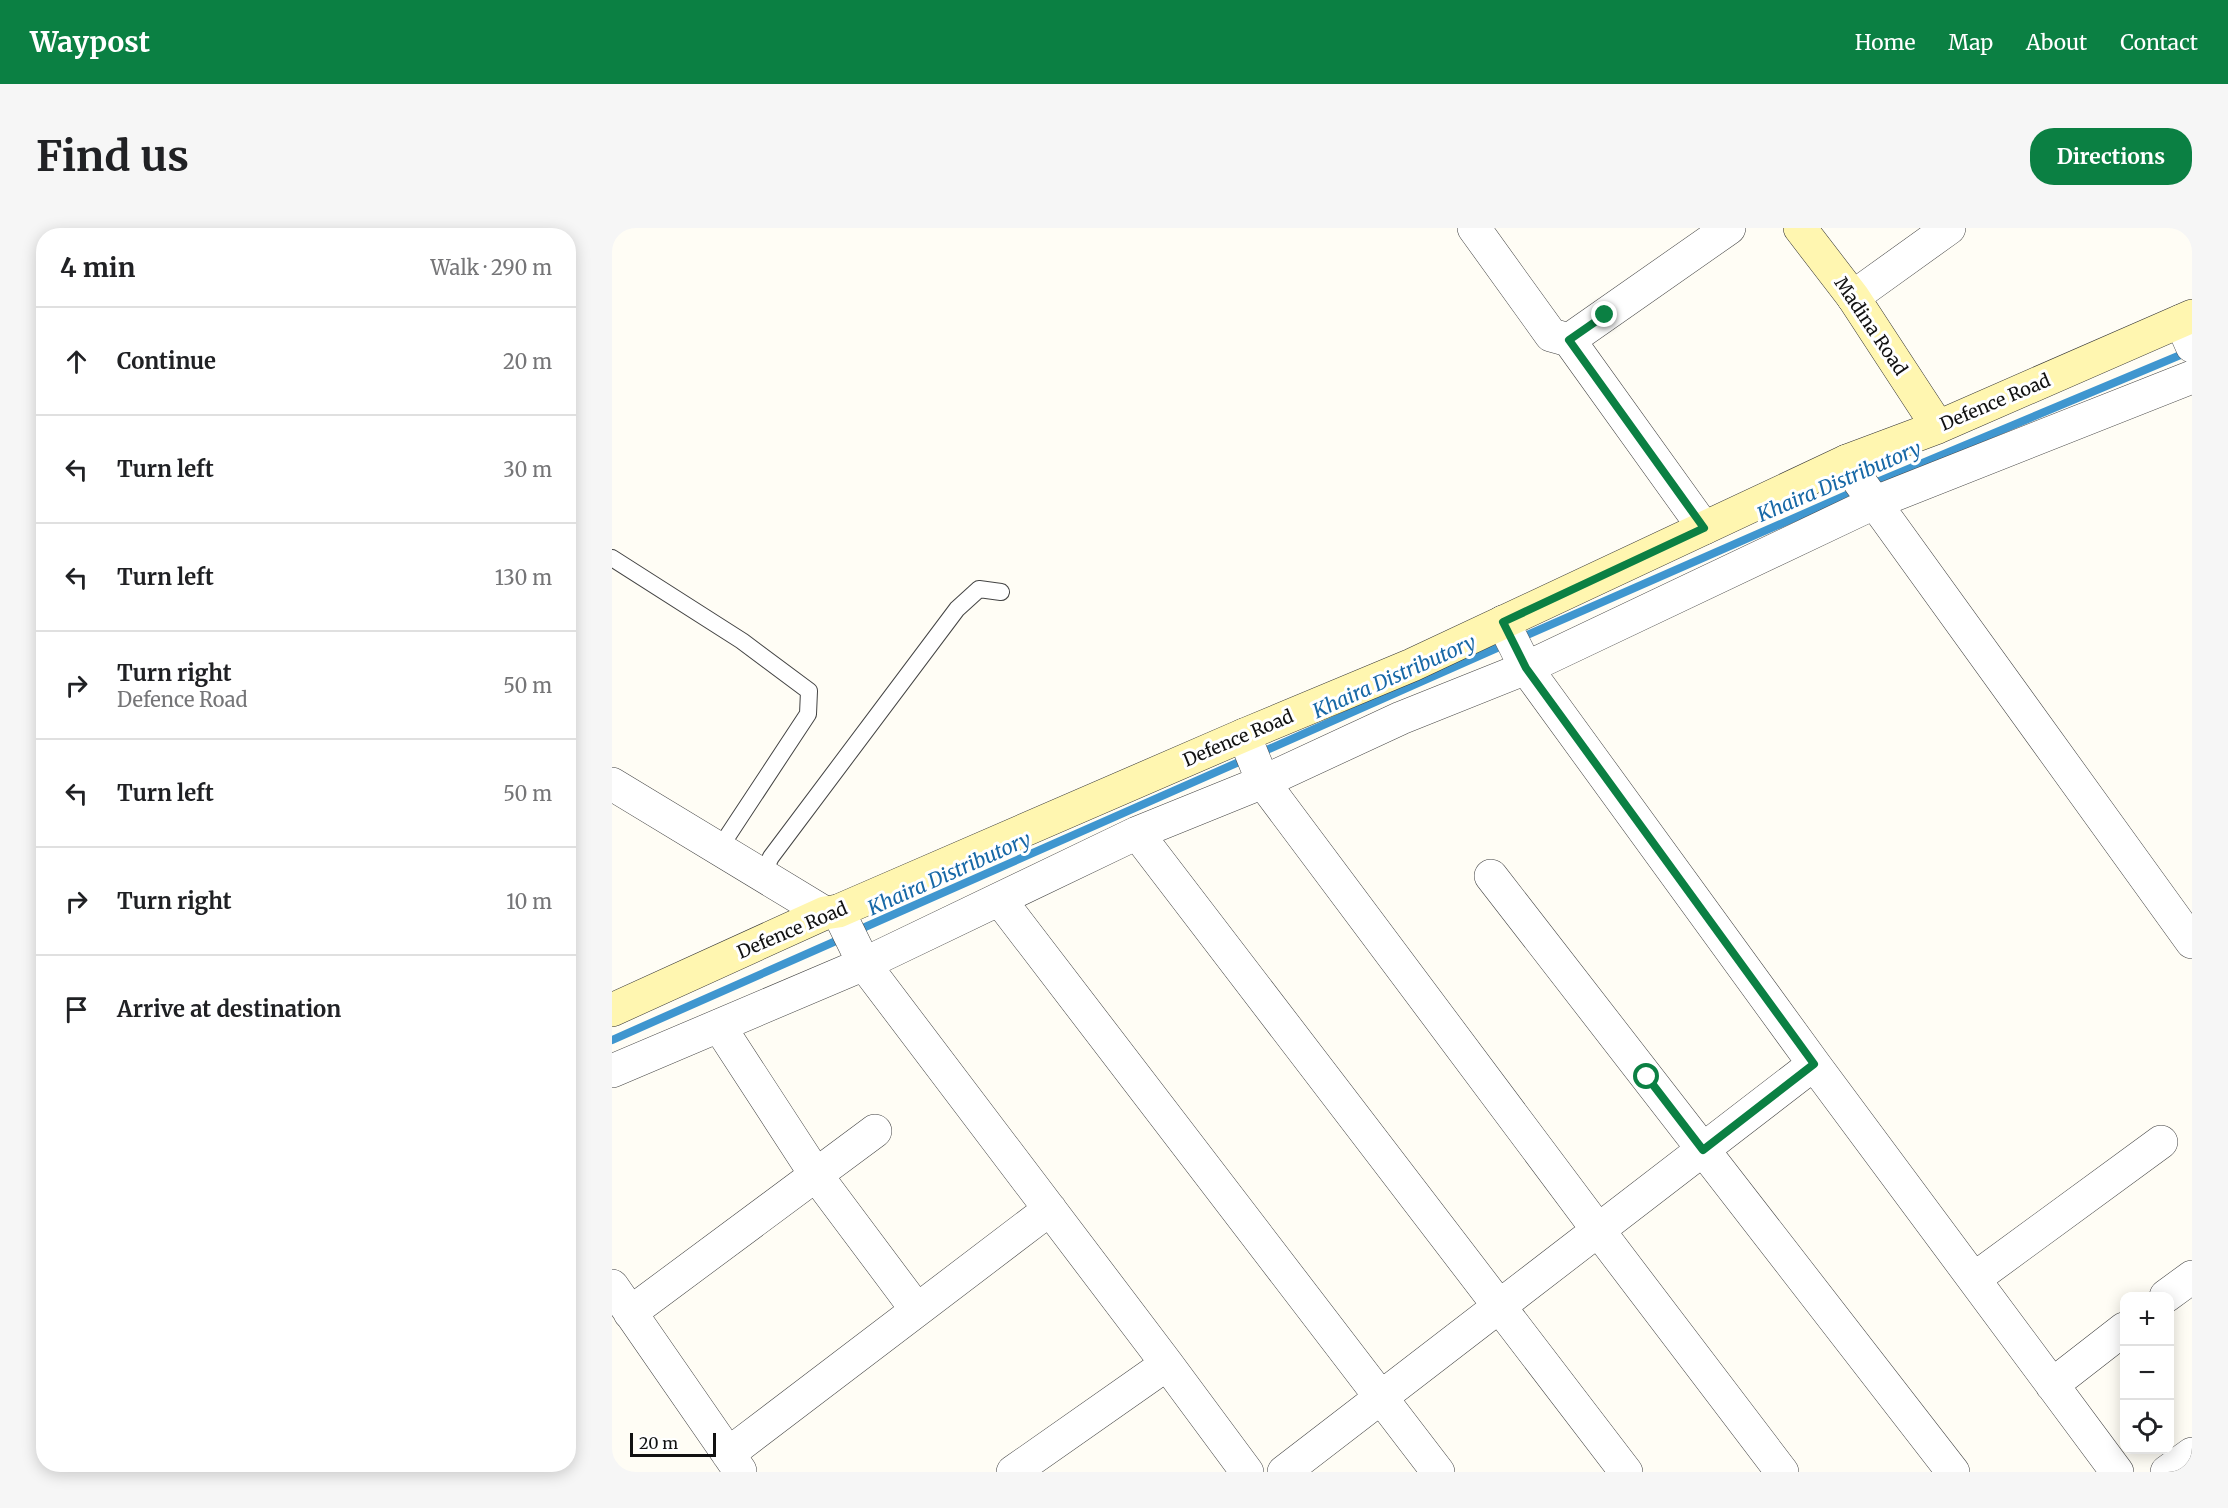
<!DOCTYPE html>
<meta charset="utf-8">
<style>
body{margin:0;font-family:Merriweather,serif;background:#f6f6f6;color:#202124}
.controls{position:absolute;right:18px;bottom:18px;display:grid;overflow:hidden;border-radius:12px;box-shadow:0 3px 15px #0003}
.controls button{width:54px;height:54px;display:grid;place-items:center;padding:0;border:0;border-bottom:2px solid #e0e0e0;background:#fff;color:#202124;font:30px sans-serif}
.scale{position:absolute;left:18px;bottom:15px;width:86px;box-sizing:border-box;padding-left:6px;border:3px solid #111;border-top:0;font-size:16px;line-height:21px;white-space:nowrap;color:#111;-webkit-text-stroke:4px #fff;paint-order:stroke}
.stop{position:absolute;width:18px;height:18px;margin:-14px;border:4px solid #0b8043;border-radius:50%;background:#fff}
.stop.end{background:#0b8043;border-color:#fff;box-shadow:0 2px 6px #0008}
.list{margin:0;padding:0;list-style:none}
h2{display:flex;justify-content:space-between;align-items:center;height:78px;margin:0;padding:0 24px;font-size:26px}
h2 small{font-size:20px;font-weight:400;color:#757577}
.list li{display:grid;grid-template-columns:39px 1fr auto;gap:18px;align-items:center;box-sizing:border-box;height:108px;padding:0 24px;border-top:2px solid #e0e0e0}
.list b{display:block;font-size:22px;white-space:nowrap}
.list p{margin:0;font-size:20px;white-space:nowrap;color:#757577}
.list em{font-size:20px;font-style:normal;color:#757577}
.icon{flex:none;width:33px;height:33px;fill:none;stroke:currentColor;stroke-width:2;stroke-linecap:round;stroke-linejoin:round}
.map{position:relative;flex:none;width:1580px;height:1244px;overflow:hidden;border-radius:24px}
header{display:flex;align-items:center;gap:36px;box-sizing:border-box;height:84px;padding:0 30px;background:#0b8043;color:#fff}
header strong{font-size:28px}
nav{display:flex;gap:33px;margin-inline-start:auto;font-size:21px}
.intro{display:flex;align-items:center;justify-content:space-between;box-sizing:border-box;height:144px;padding:0 36px}
h1{margin:0;font-size:42px}
.button{padding:15px 27px;border-radius:24px;background:#0b8043;color:#fff;font-size:21px;font-weight:700}
main{display:flex;gap:36px;padding:0 36px}
aside{flex:1;background:#fff;border-radius:24px;box-shadow:0 3px 15px #0003}
.map>svg:first-child{display:block}
.lines{fill:none;stroke-linecap:round;stroke-linejoin:round}
.stream{stroke:#3f96cf;stroke-width:8}
.lane-casing{stroke:#444;stroke-width:18}
.street-casing{stroke:#444;stroke-width:34}
.secondary-casing{stroke:#333;stroke-width:34}
.lane{stroke:#fff;stroke-width:16}
.street{stroke:#fff;stroke-width:33}
.secondary{stroke:#fff6b0;stroke-width:33}
.route{stroke:#0b8043;stroke-width:8}
.labels{text-anchor:middle;dominant-baseline:central;stroke-width:6;stroke-linejoin:round;paint-order:stroke}
.street-label{font-size:18px;fill:#111;stroke:#fff}
.water-label{font-size:20px;font-style:italic;fill:#1768a6;stroke:#fff}
</style>
<header>
<strong>Waypost</strong>
<nav><a>Home</a><a>Map</a><a>About</a><a>Contact</a></nav>
</header>
<div class="intro"><h1>Find us</h1><a class="button">Directions</a></div>
<main>
<aside>
<h2>4 min<small>Walk · 290 m</small></h2>
<ul class="list">
<li><svg class="icon" aria-label="ahead" viewBox="0 0 24 24"><path d="M12 20V5M6 11l6-6 6 6"/></svg><div><b>Continue</b></div><em>20 m</em></li>
<li><svg class="icon" aria-label="left" viewBox="0 0 24 24"><path d="M17 20v-9H6M10 6l-5 5 5 5"/></svg><div><b>Turn left</b></div><em>30 m</em></li>
<li><svg class="icon" aria-label="left" viewBox="0 0 24 24"><path d="M17 20v-9H6M10 6l-5 5 5 5"/></svg><div><b>Turn left</b></div><em>130 m</em></li>
<li><svg class="icon" aria-label="right" viewBox="0 0 24 24"><path d="M7 20v-9h11M14 6l5 5-5 5"/></svg><div><b>Turn right</b><p>Defence Road</p></div><em>50 m</em></li>
<li><svg class="icon" aria-label="left" viewBox="0 0 24 24"><path d="M17 20v-9H6M10 6l-5 5 5 5"/></svg><div><b>Turn left</b></div><em>50 m</em></li>
<li><svg class="icon" aria-label="right" viewBox="0 0 24 24"><path d="M7 20v-9h11M14 6l5 5-5 5"/></svg><div><b>Turn right</b></div><em>10 m</em></li>
<li><svg class="icon" aria-label="arrive" viewBox="0 0 24 24"><path d="M6 21V4h12l-3 4 3 4H6"/></svg><div><b>Arrive at destination</b></div></li>
</ul>
</aside>
<div class="map">
<svg width="1580" height="1244" viewBox="0 0 1580 1244">
<rect width="100%" height="100%" fill="#fffdf5"/>
<g class="lines">
<!-- stream -->
<path class="stream" d="M1258,257L1578,123
M906,411L1246,262
M648,525L894,416
M244,703L636,530
M0,812L233,709"/>
<!-- lane casing -->
<g class="lane-casing">
<path id="lane" d="M0,330L130,413L197,463L196,486L107,621
M150,647L159,629L345,381L367,361L389,364"/>
</g>
<!-- street casing -->
<g class="street-casing">
<path id="street" d="M862,0L939,107L957,112L1092,300
M1241,69L1337,0
M1569,93L1580,118
M957,112L1117,0
M1235,233L1245,250L1580,714
M891,394L914,440L1202,836L1505,1244
M632,507L651,554L986,1002L1170,1244
M0,556L213,685
M525,605L1014,1244
M879,648L1341,1244
M388,672L826,1244
M107,798L204,947L305,1082
M0,843L252,736L226,683
M1362,1051L1549,914
M0,1058L128,1243
M1554,1068L1580,1049
M18,1085L263,903
M1440,1157L1512,1101
M116,1226L438,981
M401,1244L555,1136
M635,1244L555,1136L252,736L525,605L651,554L789,490L914,440L1264,274L1580,149
M672,1244L1202,836
M1555,1244L1580,1226"/>
</g>
<!-- secondary casing -->
<g class="secondary-casing">
<path id="secondary" d="M1188,0L1241,69L1326,199
M0,782L213,685L226,683L632,507L800,437L1235,233L1326,199L1580,88"/>
</g>
<!-- lane -->
<use href="#lane" class="lane"/>
<!-- street -->
<use href="#street" class="street"/>
<!-- secondary -->
<use href="#secondary" class="secondary"/>
</g>
<g class="lines">
<!-- route -->
<path class="route" d="M993,87L957,112L1092,300L891,394L914,440L1202,836L1091,922L1035,849"/>
</g>
<g class="labels">
<!-- street labels -->
<g class="street-label">
<text transform="translate(1259 98) rotate(56)">Madina Road</text>
<text transform="translate(1383 174) rotate(-23)">Defence Road</text>
<text transform="translate(626 510) rotate(-23)">Defence Road</text>
<text transform="translate(180 702) rotate(-23)">Defence Road</text>
</g>
<!-- water labels -->
<g class="water-label">
<text transform="translate(1227 253) rotate(-23)">Khaira Distributory</text>
<text transform="translate(782 448) rotate(-24)">Khaira Distributory</text>
<text transform="translate(337 645) rotate(-24)">Khaira Distributory</text>
</g>
</g>
</svg>
<div class="controls">
<button>+</button>
<button>−</button>
<button><svg class="icon" aria-label="locate" viewBox="0 0 24 24"><circle cx="12" cy="12" r="6"/><path d="M12 2v4M12 18v4M2 12h4M18 12h4"/></svg></button>
</div>
<div class="scale">20 m</div>
<div class="stop" style="left:1035px;top:849px"></div>
<div class="stop end" style="left:993px;top:87px"></div>
</div>
</main>
